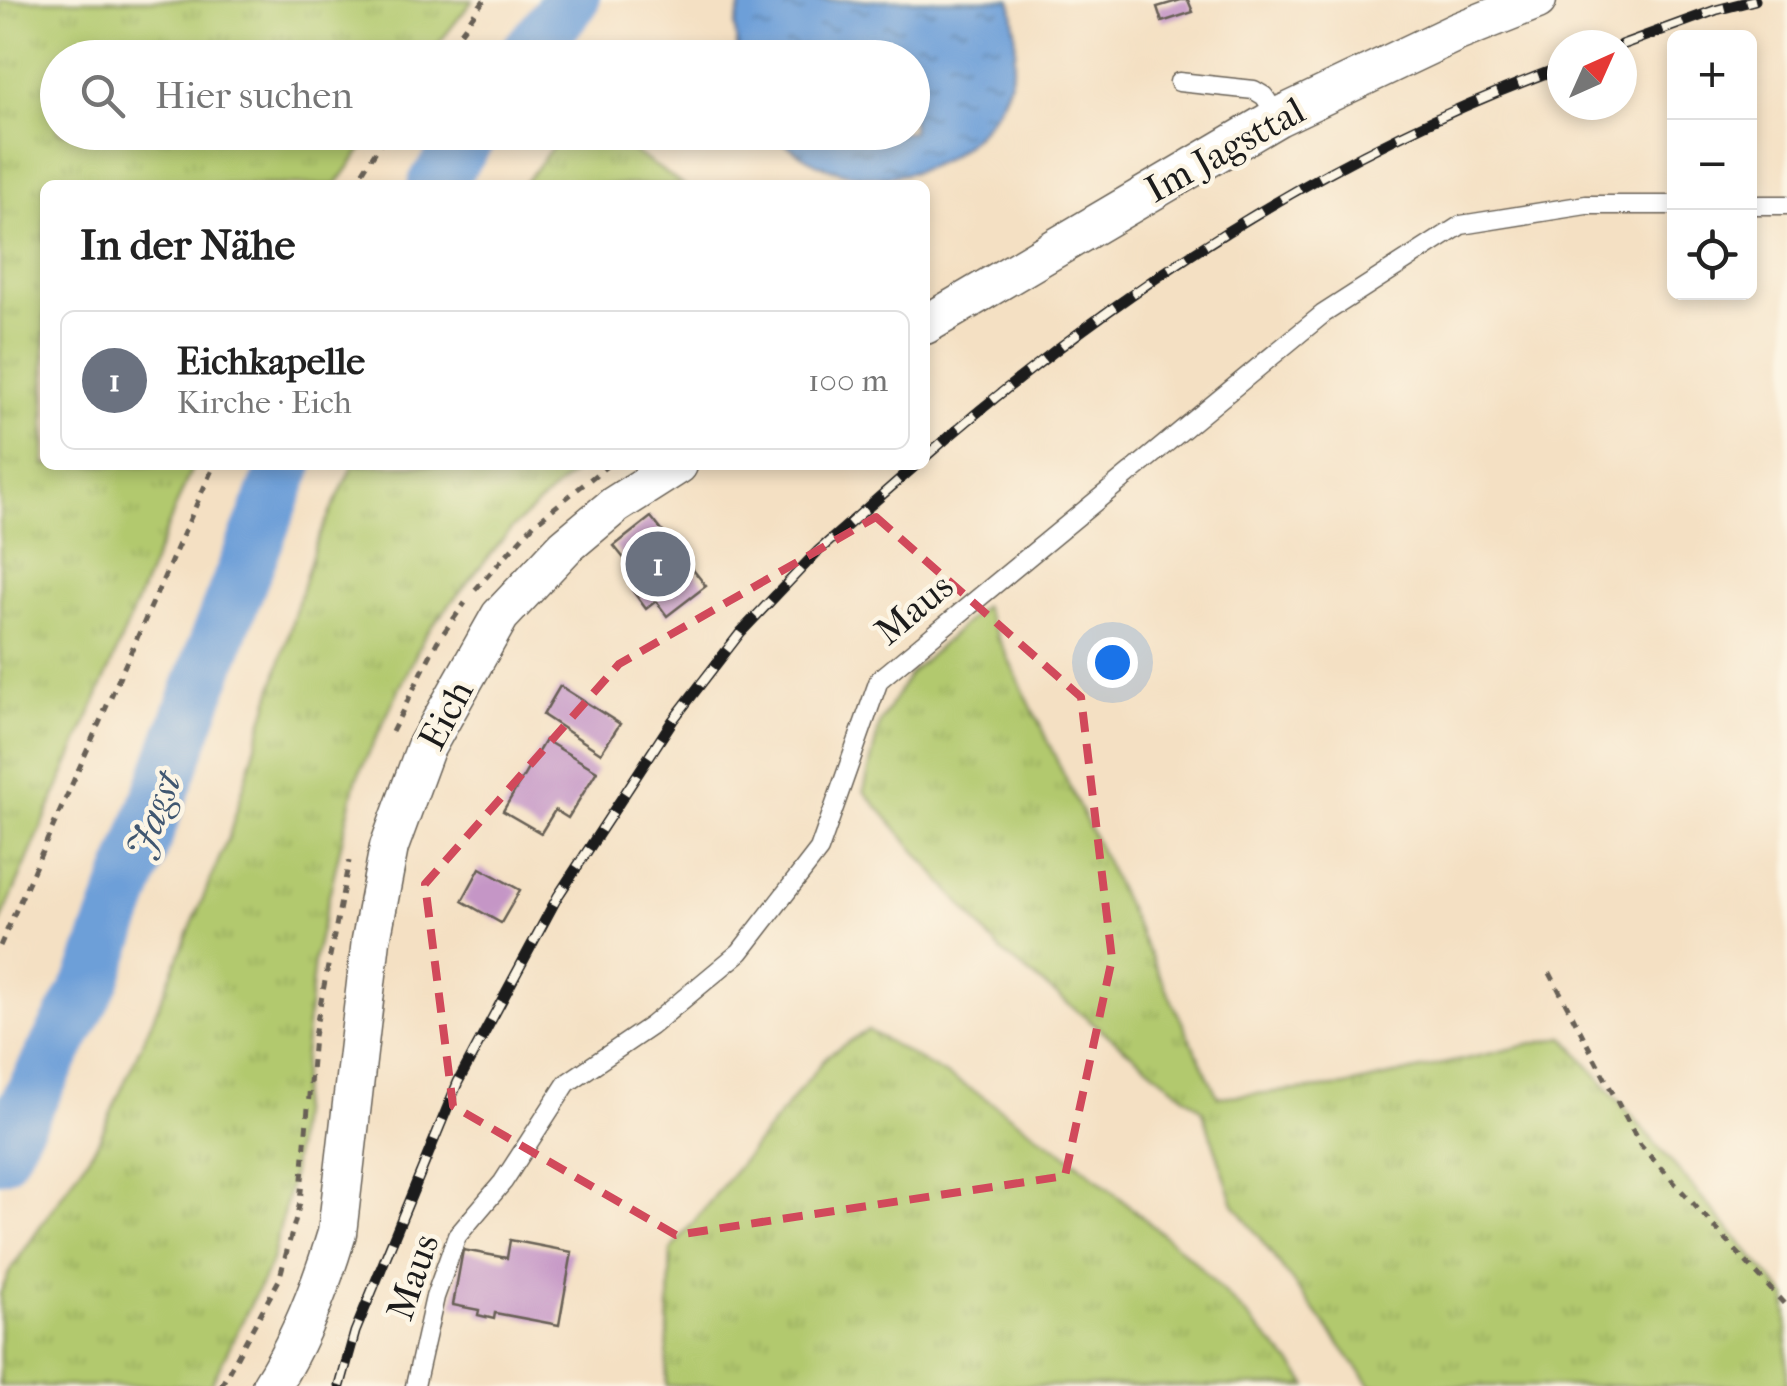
<!DOCTYPE html>
<html lang="de">
<meta charset="utf-8">
<style>
body{margin:0;font-family:"IM FELL French Canon",serif;background:#f2f2f2;color:#222}
.controls{position:absolute;right:30px;top:30px;display:grid;overflow:hidden;border-radius:15px;box-shadow:0 5px 15px #0003}
.controls button{width:90px;height:90px;display:grid;place-items:center;padding:0;border:0;border-bottom:2px solid #e0e0e0;background:#fff;color:#222;font:50px sans-serif}
.compass{position:absolute;left:1547px;top:30px;width:90px;height:90px;border-radius:50%;background:#fff;box-shadow:0 5px 15px #0003;rotate:45deg}
.you{position:absolute;left:1112px;top:662px;width:35px;height:35px;margin:-25px;border:8px solid #fff;border-radius:50%;background:#1a73e8;box-shadow:0 0 0 15px #1a73e833}
.badge{display:grid;place-items:center;width:65px;height:65px;border-radius:50%;background:#b45309;color:#fff;font-size:32px;font-weight:700}
.pin{position:absolute;translate:-50% -50%;border:5px solid #fff;box-shadow:0 2px 10px #0006}
.list{margin:0;padding:0;list-style:none}
h2{display:flex;justify-content:space-between;align-items:center;height:130px;margin:0;padding:0 40px;font-size:42px}
h2 small{font-size:32px;font-weight:400;color:#767676}
.list li{display:grid;grid-template-columns:65px 1fr auto;gap:30px;align-items:center;box-sizing:border-box;height:140px;margin:0 20px 20px;padding:0 20px;border:2px solid #e0e0e0;border-radius:15px}
.list b{display:block;font-size:38px;white-space:nowrap}
.list p{margin:0;font-size:32px;white-space:nowrap;color:#767676}
.list em{font-size:32px;font-style:normal;color:#767676}
.icon{flex:none;width:55px;height:55px;fill:none;stroke:currentColor;stroke-width:2;stroke-linecap:round;stroke-linejoin:round}
.map{position:relative;flex:none;width:1787px;height:1386px;overflow:hidden}
.search{position:absolute;background:#fff;box-shadow:0 5px 15px #0003;left:40px;top:40px;width:890px;height:110px;display:flex;align-items:center;gap:25px;box-sizing:border-box;padding:0 35px;border-radius:55px;color:#767676;font-size:38px}
.panel{position:absolute;background:#fff;box-shadow:0 5px 15px #0003;left:40px;top:180px;width:890px;height:290px;border-radius:15px}
.map>svg:first-child{display:block}
.grass{fill:url(#grass-tufts);stroke:#677245;stroke-width:2.5}
.water{fill:url(#water-ripples);stroke:#445e7a;stroke-width:2.5}
.lines{fill:none;stroke-linecap:round;stroke-linejoin:round}
.river{stroke:#6d9fd8;stroke-width:55}
.building{fill:#c596c6}
.lane-casing{stroke:#686156;stroke-width:21}
.street-casing{stroke:#686156;stroke-width:41}
.path{stroke:#686156;stroke-width:5;stroke-dasharray:8 8;stroke-linecap:butt}
.lane{stroke:#fff;stroke-width:18}
.street{stroke:#fff;stroke-width:38}
.rail-casing{stroke:#1c1c1c;stroke-width:11}
.rail{stroke:#fcf5e5;stroke-width:8;stroke-dasharray:22;stroke-linecap:butt}
.marked{fill:none;stroke:#d1495b;stroke-width:8;stroke-dasharray:20 12;stroke-linejoin:round}
.labels{text-anchor:middle;dominant-baseline:central;stroke-width:9;stroke-linejoin:round;paint-order:stroke}
.street-label{font-size:38px;fill:#1c1c1c;stroke:#fcf5e5}
.water-label{font-size:40px;font-style:italic;fill:#405771;stroke:#fcf5e5}
</style>
<div class="map">
<svg width="1787" height="1386" viewBox="0 0 1787 1386">
<defs>
<pattern id="grass-tufts" width="24" height="20" patternUnits="userSpaceOnUse" patternTransform="scale(2.5)"><rect width="24" height="20" fill="#b2c96e"/><path d="M3 7l-1-3M5 7V3M7 7l1-3M15 17l-1-3M17 17v-4M19 17l1-3" fill="none" stroke="#98ac5f"/></pattern>
<pattern id="water-ripples" width="26" height="14" patternUnits="userSpaceOnUse" patternTransform="scale(2.5)"><rect width="26" height="14" fill="#6d9fd8"/><path d="M2 4q2-2 4 0t4 0M15 11q2-2 4 0t4 0" fill="none" stroke="#5981ae"/></pattern>
</defs>
<rect width="100%" height="100%" fill="#fcf5e5"/>
<filter id="ink" filterUnits="userSpaceOnUse"><feTurbulence type="fractalNoise" baseFrequency=".01" numOctaves="2"/><feDisplacementMap in="SourceGraphic" scale="20" xChannelSelector="R" yChannelSelector="G"/><feConvolveMatrix kernelMatrix="1 2 1 2 8 2 1 2 1" color-interpolation-filters="sRGB"/></filter>
<filter id="wash" filterUnits="userSpaceOnUse"><feTurbulence type="fractalNoise" baseFrequency=".0048" numOctaves="4" result="noise"/><feDisplacementMap in="SourceGraphic" scale="40" xChannelSelector="R" yChannelSelector="G"/><feGaussianBlur stdDeviation="2.25" result="paint"/><feColorMatrix in="noise" values="0 0 0 0 0 0 0 0 0 0 0 0 0 0 0 0 0 1.4 0 .05"/><feComposite in="paint" operator="in"/></filter>
<g filter="url(#wash)">
<rect width="100%" height="100%" fill="#f4e0c3"/>
<!-- grass -->
<path class="grass" d="M0,0H473L428,57L58,58V132L374,133L336,185H45V465H193L108,672L0,924Z
M564,132L605,133L684,185H523Z
M353,465H588L574,472L512,528L425,635L356,780L314,960L291,1180L272,1261L210,1386H0V1294L10,1271L97,1144L151,1023L230,833L315,545Z
M983,606L1218,1097L1345,1086L1564,1037L1787,1297V1386H1371L1234,1204L1202,1109L1001,951L864,791L880,723L909,675Z
M868,1030L979,1094L1077,1162L1192,1259L1292,1364L1308,1386H666L671,1250L828,1055Z"/>
<!-- water -->
<path class="water" d="M742,0H1011C1016,27 1018,50 1011,77C1006,99 991,120 975,136C919,192 829,190 774,133L912,132V58L738,57L735,27Z"/>
<g class="lines">
<!-- river -->
<path class="river" d="M524,58L572,0
M435,185L471,132
M0,1155L93,979L226,616L286,465"/>
</g>
<g id="blocks">
<!-- building -->
<path class="building" d="M1181,0H1188L1193,12L1162,22L1157,7Z
M651,517L706,586L667,616L656,601L646,609L632,590L643,582L614,546Z
M560,686L620,724L601,753L543,715Z
M545,740L597,771L568,818L555,810L541,833L503,811Z
M480,868L520,890L501,923L462,901Z
M510,1240L572,1252L559,1325L495,1313L494,1319L478,1315L479,1310L453,1305L463,1250L507,1258Z"/>
</g>
</g>
<g filter="url(#ink)">
<use href="#blocks" fill-opacity="0" stroke="#686156" stroke-width="2.5"/>
<g class="lines">
<!-- lane casing -->
<g class="lane-casing">
<path id="lane" d="M1179,82L1254,90L1264,96L1278,117
M1750,205H1787
M415,1386L435,1297L457,1236L503,1182L567,1083L651,1026L740,952L819,850L879,680L1323,314L1461,225L1586,205H1674"/>
</g>
<!-- street casing -->
<g class="street-casing">
<path id="street" d="M925,325L1278,117L1457,32L1537,0
M271,1386C301,1339 321,1286 337,1233L371,940L389,847L425,749L500,616L565,547L615,505L678,465"/>
</g>
<!-- path -->
<path class="path" d="M442,58L484,0
M354,185L388,132
M475,590L534,524L608,465
M392,732L437,642L465,603
M0,946L214,465
M1550,973L1640,1145L1787,1307
M221,1386L279,1280L300,1203L314,1036L349,861"/>
<!-- lane -->
<use href="#lane" class="lane"/>
<!-- street -->
<use href="#street" class="street"/>
<!-- rail casing -->
<g class="rail-casing">
<path id="rail" d="M1621,45L1716,10L1755,0
M925,457C1114,292 1325,154 1562,67
M340,1386L355,1332L458,1082L558,896L673,720L741,632L817,552L916,465"/>
</g>
<!-- rail -->
<use href="#rail" class="rail"/>
</g>
</g>
<!-- marked area -->
<path class="marked" d="M876,517L1081,697L1112,959L1065,1176L676,1235L453,1106L425,884L619,664Z"/>
<g class="labels">
<!-- street labels -->
<g class="street-label">
<text transform="translate(1225 150) rotate(-29)">Im Jagsttal</text>
<text transform="translate(914 609) rotate(-40)">Maus</text>
<text transform="translate(446 715) rotate(-62)">Eich</text>
<text transform="translate(413 1277) rotate(-71)">Maus</text>
</g>
<!-- water labels -->
<g class="water-label">
<text transform="translate(154 815) rotate(-69)">Jagst</text>
</g>
</g>
</svg>
<div class="controls">
<button>+</button>
<button>−</button>
<button><svg class="icon" aria-label="locate" viewBox="0 0 24 24"><circle cx="12" cy="12" r="6"/><path d="M12 2v4M12 18v4M2 12h4M18 12h4"/></svg></button>
</div>
<svg class="compass" viewBox="-18 -18 36 36"><path d="M0-13l5 13h-10z" fill="#e53935"/><path d="M0 13l5-13h-10z" fill="#767676"/></svg>
<div class="you"></div>
<div class="pin badge" style="left:658px;top:564px;background:#6b7280">1</div>
<div class="search"><svg class="icon" aria-label="search" viewBox="0 0 24 24"><circle cx="10" cy="10" r="6"/><path d="M15 15l6 6"/></svg>Hier suchen</div>
<section class="panel">
<h2>In der Nähe<small></small></h2>
<ul class="list">
<li><span class="badge" style="background:#6b7280">1</span><div><b>Eichkapelle</b><p>Kirche · Eich</p></div><em>100 m</em></li>
</ul>
</section>
</div>
